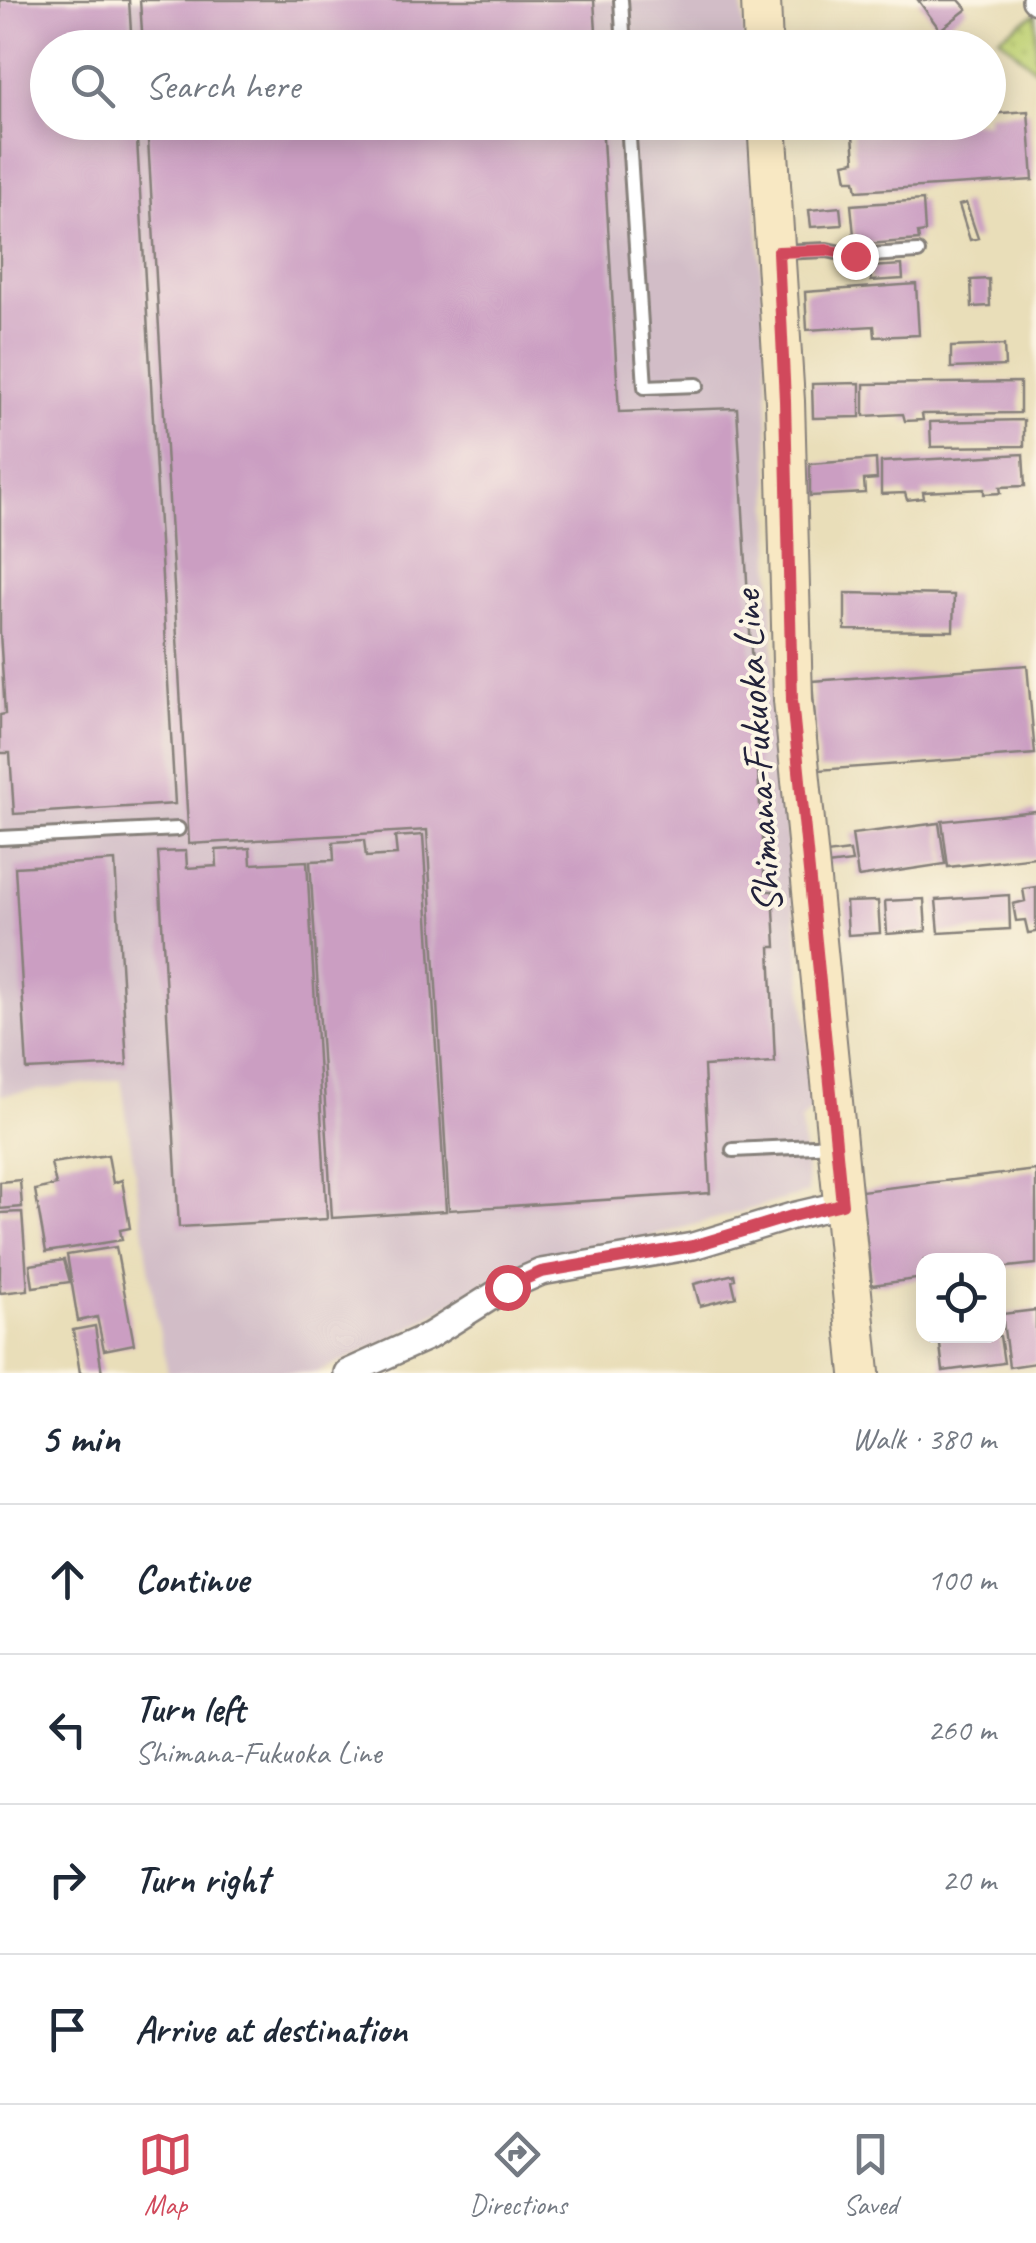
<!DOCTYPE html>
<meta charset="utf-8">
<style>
body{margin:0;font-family:Caveat,sans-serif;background:#f2f2f3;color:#1f2937}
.controls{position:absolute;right:30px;bottom:30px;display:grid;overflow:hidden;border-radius:20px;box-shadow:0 5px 25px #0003}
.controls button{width:90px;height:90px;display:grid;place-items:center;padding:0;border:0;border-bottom:2px solid #e0e1e3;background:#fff;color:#1f2937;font:50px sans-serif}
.stop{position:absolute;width:30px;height:30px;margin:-22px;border:8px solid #d1495b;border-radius:50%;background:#fff}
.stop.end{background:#d1495b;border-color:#fff;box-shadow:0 2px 10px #0008}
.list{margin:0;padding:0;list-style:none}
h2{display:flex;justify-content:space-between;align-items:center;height:130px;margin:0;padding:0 40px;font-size:42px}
h2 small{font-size:32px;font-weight:400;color:#747a83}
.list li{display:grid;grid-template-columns:65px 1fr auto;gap:30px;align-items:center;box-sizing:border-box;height:150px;padding:0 40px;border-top:2px solid #e0e1e3}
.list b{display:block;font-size:38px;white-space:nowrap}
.list p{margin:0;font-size:32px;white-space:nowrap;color:#747a83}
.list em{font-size:32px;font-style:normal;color:#747a83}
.icon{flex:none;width:55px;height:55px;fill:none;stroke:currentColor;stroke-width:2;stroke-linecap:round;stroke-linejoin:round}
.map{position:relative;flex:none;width:1036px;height:1373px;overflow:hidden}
.search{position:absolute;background:#fff;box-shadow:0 5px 25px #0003;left:30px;right:30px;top:30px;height:110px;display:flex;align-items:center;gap:25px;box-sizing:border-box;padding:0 35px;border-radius:55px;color:#747a83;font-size:38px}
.sheet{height:730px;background:#fff}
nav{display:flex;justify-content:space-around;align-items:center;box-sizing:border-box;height:140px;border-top:2px solid #e0e1e3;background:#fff;font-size:28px;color:#747a83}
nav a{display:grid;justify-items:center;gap:5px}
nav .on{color:#d1495b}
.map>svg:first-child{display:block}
.industrial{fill:#d2bdc7}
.grass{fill:url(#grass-dots);stroke:#707a58;stroke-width:2.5}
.building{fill:#cb9ec2}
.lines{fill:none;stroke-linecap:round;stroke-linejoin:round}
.lane-casing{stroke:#86807a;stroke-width:18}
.street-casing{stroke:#86807a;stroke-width:30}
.secondary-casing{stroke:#86807a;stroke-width:42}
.lane{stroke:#fff;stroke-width:12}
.street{stroke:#fff;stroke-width:25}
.secondary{stroke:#f8e8c3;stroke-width:38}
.route{stroke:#d1495b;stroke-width:12}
.labels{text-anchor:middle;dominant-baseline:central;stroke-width:8;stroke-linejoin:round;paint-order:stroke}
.street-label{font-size:42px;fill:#22223b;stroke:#fcf5e5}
</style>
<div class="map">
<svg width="1036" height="1373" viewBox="0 0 1036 1373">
<defs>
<pattern id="grass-dots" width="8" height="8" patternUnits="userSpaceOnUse" patternTransform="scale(2.5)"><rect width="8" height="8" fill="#bfd175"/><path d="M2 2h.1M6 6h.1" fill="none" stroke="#a4b366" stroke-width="1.8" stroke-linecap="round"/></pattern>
</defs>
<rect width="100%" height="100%" fill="#fcf5e5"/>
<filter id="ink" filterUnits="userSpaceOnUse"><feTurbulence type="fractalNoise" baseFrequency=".01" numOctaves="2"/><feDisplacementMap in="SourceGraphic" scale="20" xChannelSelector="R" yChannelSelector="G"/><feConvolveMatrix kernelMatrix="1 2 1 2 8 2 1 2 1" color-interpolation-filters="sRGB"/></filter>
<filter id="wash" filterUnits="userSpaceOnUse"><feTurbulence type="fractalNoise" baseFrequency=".0048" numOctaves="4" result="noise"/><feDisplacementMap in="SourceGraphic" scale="40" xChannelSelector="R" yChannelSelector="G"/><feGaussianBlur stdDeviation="2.25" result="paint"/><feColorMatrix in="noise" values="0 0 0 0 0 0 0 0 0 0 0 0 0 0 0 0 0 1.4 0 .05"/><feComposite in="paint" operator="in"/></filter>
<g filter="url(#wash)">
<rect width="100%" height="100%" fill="#e9deb9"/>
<!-- industrial -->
<path class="industrial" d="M0,0H741L746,47L48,48V122L751,123L766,338L775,715L815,1107L801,1120L808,1193L643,1239L582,1247L537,1258L505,1271L391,1340L316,1373H168L156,1315L121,1079L0,1095Z"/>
<!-- grass -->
<path class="grass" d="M1036,13V70L999,37Z"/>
<g id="blocks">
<!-- building -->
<path class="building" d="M0,0H129L132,48H48V122H136L175,804L14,814L10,753H0V715L5,714L0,632Z
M140,0H594L597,48H143Z
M918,0H959L967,9L940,30Z
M1028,111L1033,180L857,191L855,180H847L844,163L855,161L852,122H988V114Z
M147,122H602L619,412L737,408L765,891H773L776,947H770L775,1062L704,1066L710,1193L449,1210L427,830L189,844Z
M923,200L925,232L918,233L919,240L855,245L851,205Z
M966,203L978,238L970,240L959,205Z
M840,207L842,225L811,227L809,210Z
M902,265L903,279L871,281L870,267Z
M989,279L990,306L972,307L971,280Z
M916,284L919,335L875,337L874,326L807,330L805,292Z
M1004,345L1005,366L951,368V347Z
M1020,382V413L922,414L923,420L905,421L903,414L864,416V384Z
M860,383V417L813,418L812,384Z
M1024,420V446L931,447L930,422Z
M1023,454L1025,486L1000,487L1001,493L984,494V489L923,492L924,498L907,500L905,493L881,494V462Z
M876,459L877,479L864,480L865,493L810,496V464Z
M845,593L954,595L953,631L845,630Z
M1027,665L1035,754L819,770L812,681Z
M1036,811V857L948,867L942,821Z
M939,823L945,864L858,877L852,834Z
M423,835L446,1211L332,1218L310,861L334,860L333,842L364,840L366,857L397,855L395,837Z
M250,848L251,864L307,861L327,1219L179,1227L158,852L186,851L187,868L217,866L216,850Z
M850,851L852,862L826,865V854Z
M115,861L127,1065L27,1070L15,867Z
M1036,887V932L1028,933L1025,920L1016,921L1013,904L1025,901L1023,889Z
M1009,895L1010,929L939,933L936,900Z
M924,899L926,931L887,934L885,901Z
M878,901L880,933L848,935L846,902Z
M108,1155L113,1183L122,1180L130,1228L120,1230L122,1240L46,1252L35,1190L56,1185L51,1163Z
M1036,1170V1264L998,1268V1260H924V1278L872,1285L861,1191Z
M20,1180L22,1207L0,1209V1182Z
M22,1212L28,1290L0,1293V1213Z
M116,1247L134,1344L104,1350L97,1317L78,1321L67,1255Z
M64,1260L70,1282L33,1287L30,1265Z
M734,1274L735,1279L732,1280L736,1297L700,1306L694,1284Z
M1036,1310V1363L1009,1367L1002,1314Z
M95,1326L102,1373H80L73,1330Z
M939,1336H1000L1004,1363L943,1371Z"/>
</g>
</g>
<g filter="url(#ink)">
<use href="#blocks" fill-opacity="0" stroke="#86807a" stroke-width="2.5"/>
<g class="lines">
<!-- lane casing -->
<g class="lane-casing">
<path id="lane" d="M621,0L624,48
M628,122L645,387L697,385
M780,252L827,250L855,256L918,252
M0,838L178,829
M733,1150L835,1145"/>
</g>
<!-- street casing -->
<g class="street-casing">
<path id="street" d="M1035,0L1036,1
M347,1373L429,1336L507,1287L541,1272L693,1246L792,1216L843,1204"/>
</g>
<!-- secondary casing -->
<g class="secondary-casing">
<path id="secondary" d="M761,0L763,48
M767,122L785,401L793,700L860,1373"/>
</g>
<!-- lane -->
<use href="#lane" class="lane"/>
<!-- street -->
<use href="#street" class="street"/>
<!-- secondary -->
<use href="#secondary" class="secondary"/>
</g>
</g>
<g class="lines" filter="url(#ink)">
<!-- route -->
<path class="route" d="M507,1287L541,1272L693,1246L792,1216L842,1204L792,700L785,401L778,252L827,250L855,256"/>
</g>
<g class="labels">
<!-- street labels -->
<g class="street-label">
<text transform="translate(757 752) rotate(-94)">Shimana-Fukuoka Line</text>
</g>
</g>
</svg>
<div class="controls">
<button><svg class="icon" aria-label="locate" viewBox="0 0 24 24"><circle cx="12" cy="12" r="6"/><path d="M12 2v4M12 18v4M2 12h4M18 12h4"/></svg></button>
</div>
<div class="stop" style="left:507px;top:1287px"></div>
<div class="stop end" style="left:855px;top:256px"></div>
<div class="search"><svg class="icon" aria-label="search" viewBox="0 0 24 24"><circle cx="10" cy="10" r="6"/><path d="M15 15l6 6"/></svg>Search here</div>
</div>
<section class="sheet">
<h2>5 min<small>Walk · 380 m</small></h2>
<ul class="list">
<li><svg class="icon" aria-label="ahead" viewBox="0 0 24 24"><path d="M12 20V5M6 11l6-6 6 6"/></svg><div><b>Continue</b></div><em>100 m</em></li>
<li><svg class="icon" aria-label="left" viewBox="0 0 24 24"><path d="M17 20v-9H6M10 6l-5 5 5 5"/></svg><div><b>Turn left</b><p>Shimana-Fukuoka Line</p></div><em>260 m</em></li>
<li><svg class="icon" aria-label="right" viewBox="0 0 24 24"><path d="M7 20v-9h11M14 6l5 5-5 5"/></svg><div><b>Turn right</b></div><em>20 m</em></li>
<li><svg class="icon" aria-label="arrive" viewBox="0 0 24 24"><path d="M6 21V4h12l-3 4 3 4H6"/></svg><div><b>Arrive at destination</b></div></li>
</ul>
</section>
<nav>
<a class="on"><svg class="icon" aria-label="map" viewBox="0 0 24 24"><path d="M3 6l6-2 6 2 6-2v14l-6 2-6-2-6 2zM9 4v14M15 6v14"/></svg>Map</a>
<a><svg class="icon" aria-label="directions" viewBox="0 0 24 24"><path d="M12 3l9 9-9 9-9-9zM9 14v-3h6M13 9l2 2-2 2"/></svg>Directions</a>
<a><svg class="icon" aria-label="saved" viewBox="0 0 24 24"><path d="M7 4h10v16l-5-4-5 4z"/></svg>Saved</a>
</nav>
